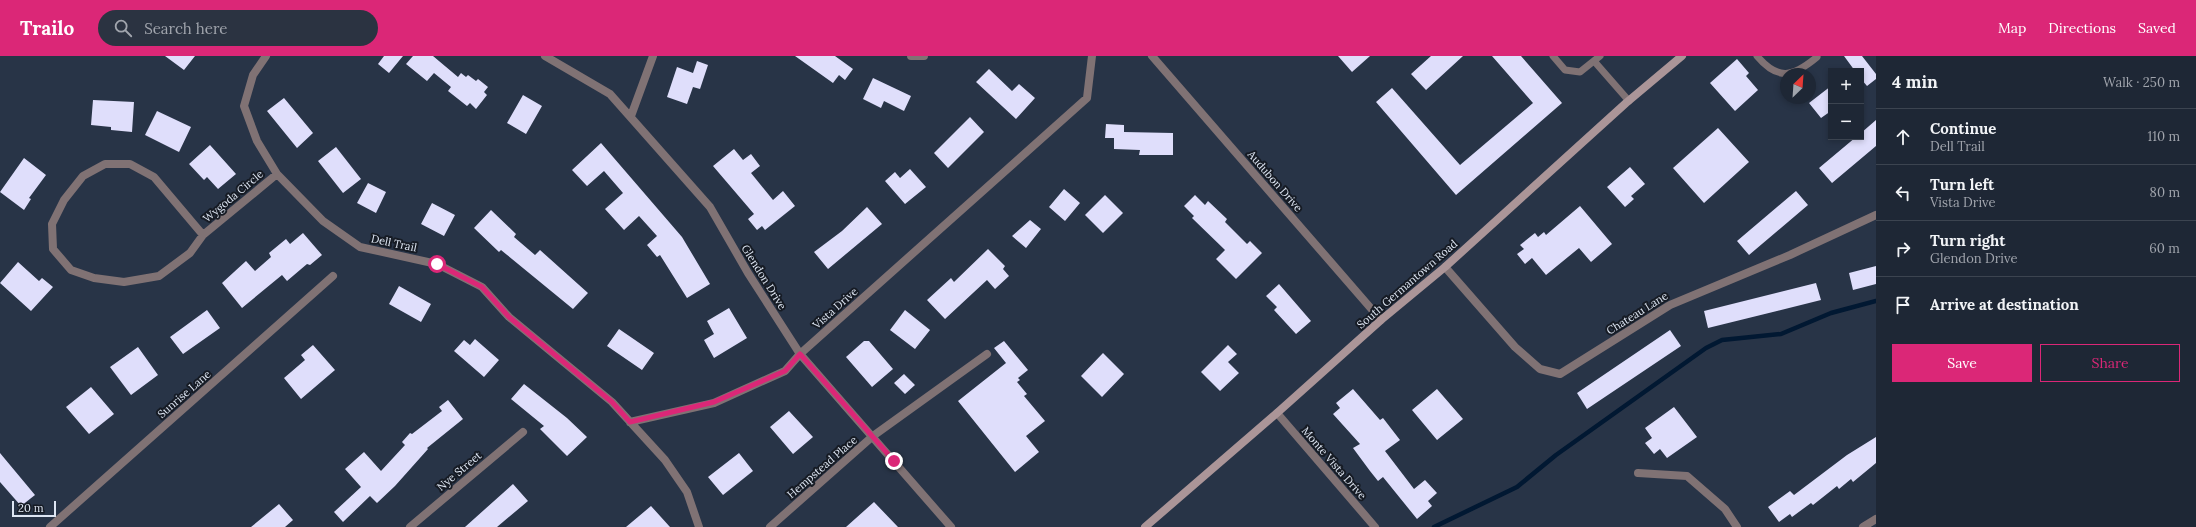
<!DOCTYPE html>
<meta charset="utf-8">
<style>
body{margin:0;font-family:Lora,serif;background:#2b3341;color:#f1f3f6}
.controls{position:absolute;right:12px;top:12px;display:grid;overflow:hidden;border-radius:0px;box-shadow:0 2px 6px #0003}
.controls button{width:36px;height:36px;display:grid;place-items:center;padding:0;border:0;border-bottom:1px solid #3c4450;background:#1e2735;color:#f1f3f6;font:20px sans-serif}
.compass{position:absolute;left:1780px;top:12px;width:36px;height:36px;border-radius:50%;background:#1e2735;box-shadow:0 2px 6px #0003;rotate:25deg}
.scale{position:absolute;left:12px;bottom:10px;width:44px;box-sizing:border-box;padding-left:4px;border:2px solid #dee6f3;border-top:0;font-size:11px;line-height:14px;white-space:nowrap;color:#dee6f3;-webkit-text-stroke:3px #161b24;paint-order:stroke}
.stop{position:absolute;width:12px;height:12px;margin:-9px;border:3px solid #db2777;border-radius:50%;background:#fff}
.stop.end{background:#db2777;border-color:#fff;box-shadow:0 1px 4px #0008}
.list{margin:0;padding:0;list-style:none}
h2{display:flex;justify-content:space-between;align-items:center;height:52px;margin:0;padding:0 16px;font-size:17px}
h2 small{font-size:13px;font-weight:400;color:#a1a5ad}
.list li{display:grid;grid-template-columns:26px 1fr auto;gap:12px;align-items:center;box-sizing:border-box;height:56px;padding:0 16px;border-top:1px solid #3c4450}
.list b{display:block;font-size:15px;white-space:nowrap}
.list p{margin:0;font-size:13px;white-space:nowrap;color:#a1a5ad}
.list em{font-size:13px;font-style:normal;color:#a1a5ad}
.actions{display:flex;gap:8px;padding:12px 16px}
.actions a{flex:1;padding:9px 0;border:1px solid #db2777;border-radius:0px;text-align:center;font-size:14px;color:#db2777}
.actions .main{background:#db2777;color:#fff}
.icon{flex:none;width:22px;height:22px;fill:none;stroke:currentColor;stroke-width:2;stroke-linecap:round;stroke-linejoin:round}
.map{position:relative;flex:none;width:1876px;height:471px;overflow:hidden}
header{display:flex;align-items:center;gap:24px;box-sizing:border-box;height:56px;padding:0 20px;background:#db2777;color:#fff}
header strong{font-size:19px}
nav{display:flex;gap:22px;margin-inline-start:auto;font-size:14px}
.search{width:280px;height:36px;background:#2b3341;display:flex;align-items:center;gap:10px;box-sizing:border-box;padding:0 14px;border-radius:22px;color:#a1a5ad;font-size:15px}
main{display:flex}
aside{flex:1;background:#1e2735}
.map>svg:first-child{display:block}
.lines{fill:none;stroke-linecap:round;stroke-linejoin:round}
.stream{stroke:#011832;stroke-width:4.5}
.building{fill:#dfdefb}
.lane{stroke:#807274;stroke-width:7}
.street{stroke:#807274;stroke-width:8}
.secondary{stroke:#ab9598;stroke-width:8}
.route{stroke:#db2777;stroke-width:5}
.labels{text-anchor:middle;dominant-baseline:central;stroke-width:4;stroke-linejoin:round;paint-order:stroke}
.street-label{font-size:11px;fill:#dee6f3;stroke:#161b24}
</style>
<header>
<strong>Trailo</strong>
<div class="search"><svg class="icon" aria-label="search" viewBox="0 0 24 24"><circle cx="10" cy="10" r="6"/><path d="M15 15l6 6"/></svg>Search here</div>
<nav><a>Map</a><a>Directions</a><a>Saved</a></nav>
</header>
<main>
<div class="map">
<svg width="1876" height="471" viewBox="0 0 1876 471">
<rect width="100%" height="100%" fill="#283447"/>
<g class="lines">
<!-- stream -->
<path class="stream" d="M1434,471L1517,431L1556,399L1706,292L1722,284L1781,278L1831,257L1876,245"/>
</g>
<!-- building -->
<path class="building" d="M165,0H195L184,14Z
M384,0H403L389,17L378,8Z
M413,0H433L458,21L461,17L466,21L468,19L476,25L478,23L488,31L484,36L487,39L476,53L470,47L467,50L448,35L451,31L434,17L427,25L406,8Z
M795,0H835L853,13L845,24L839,19L833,27Z
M1338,0H1370L1352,16Z
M1431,0H1463L1426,34L1411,18Z
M1492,0H1521L1562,47L1456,139L1376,46L1392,32L1460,109L1533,47Z
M1844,0H1862L1876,18V23L1867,30L1861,23V15H1855Z
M1737,3L1749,17L1746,20L1758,34L1735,55L1710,27Z
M697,5L708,9L700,33L693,31L687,48L667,41L677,11L693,17Z
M989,13L1012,35L1019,28L1035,42L1016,63L976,26Z
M873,22L911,40L904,55L884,45L881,52L863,43Z
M1831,30V55L1821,62L1809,47Z
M523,39L542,50L526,78L507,67Z
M284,42L313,77L297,92L267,55Z
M93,44L134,46L132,76L111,74V71L91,69Z
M157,55L191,71L179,96L145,79Z
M970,61L984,76L948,112L934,97Z
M1876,64V90L1832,127L1819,112L1856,81H1861V77Z
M1106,68L1124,69V76L1173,77V99H1139L1140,94L1114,93V82H1105Z
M1718,72L1749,106L1704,147L1673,112Z
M601,87L682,181L710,228L687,242L660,199L657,201L647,189L657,180L639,160L624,174L605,153L623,137L604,115L587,130L572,114Z
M210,89L236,118L218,133L207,121L204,124L189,108Z
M336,91L361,123L343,137L318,105Z
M734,93L743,104L751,98L760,110L751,117L773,144L783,135L795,150L765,174L762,170L757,174L748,163L754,158L713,110Z
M24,102L46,119L29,142L31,143L24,154L0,136Z
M1630,111L1645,128L1631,140L1634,143L1625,151L1607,131Z
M910,113L926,131L905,148L885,125L895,116L900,122Z
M368,127L386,136L376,157L357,147Z
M1064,133L1080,147L1065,165L1049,151Z
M1796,135L1808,149L1749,199L1737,185Z
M1105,139L1123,157L1103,177L1085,159Z
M1195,139L1205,149L1208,145L1227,163L1225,166L1247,188L1250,185L1262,197L1236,223L1216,203L1225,194L1192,162L1194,160L1184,150Z
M432,147L455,159L444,180L421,168Z
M1580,150L1612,188L1591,206L1579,192L1546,219L1532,202L1525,208L1517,198L1524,193L1520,189L1535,177L1538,181L1544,176L1546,179Z
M867,151L882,168L828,213L814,196L842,175Z
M491,154L516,178L514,181L535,199L540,194L588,237L573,253L501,194L499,196L474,172Z
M1030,164L1041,173L1026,192L1012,180Z
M303,177L322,199L310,209L307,208L287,225L282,219L242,252L222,227L246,205L255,215L271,201L269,197L286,183L290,188Z
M988,193L1005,210L1003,213L1009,220L995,233L987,224L945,263L927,244L951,222L954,226Z
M18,206L39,225L42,222L53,231L31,255L0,227Z
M1876,210V228L1853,234L1849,217Z
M1816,227L1821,244L1708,272L1704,255Z
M1279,228L1311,265L1296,278L1274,254L1277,251L1266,240Z
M399,230L431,248L421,266L389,248Z
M729,252L747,282L714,302L704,284L714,278L707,265Z
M207,254L220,272L183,298L170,281Z
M905,254L930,274L915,293L890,274Z
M619,273L654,297L642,314L607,290Z
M1670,274L1681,290L1587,353L1577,337Z
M475,283L499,304L484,321L454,295L464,284L470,289Z
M864,285H869L893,313L872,331L846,301Z
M1004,285L1028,314L1018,322L1020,324L1017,326L1027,338L1024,340L1045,365L1026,380L1039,396L1015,416L958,345L1006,307L994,292Z
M313,289L335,314L301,343L284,322L305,304L301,299Z
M1228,289L1237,298L1228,306L1239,317L1220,335L1201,316Z
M138,291L158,319L131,339L110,311Z
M1103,297L1124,318L1102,341L1081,320Z
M904,318L915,329L905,338L894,327Z
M524,328L567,362L587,381L567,400L540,373L544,370L511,343Z
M91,331L114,358L89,378L66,351Z
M1353,333L1380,364L1383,362L1400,384L1385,395L1414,433L1425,424L1437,437L1428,445L1432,450L1417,463L1383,421L1378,425L1370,415L1353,392L1360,388L1333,358L1340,352L1336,347Z
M1437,333L1463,363L1437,384L1412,354Z
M448,344L463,363L427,392L428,393L395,430L377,447L370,440L343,466L334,456L361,431L345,413L364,396L381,415L405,389L402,386L410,377L412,378L442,355L439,351Z
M1674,351L1697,381L1667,402L1660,393L1654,398L1645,387L1652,382L1645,372Z
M789,355L813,381L793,398L770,371Z
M1876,381V407L1853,426L1851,423L1839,433L1837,430L1813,449L1811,447L1792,461L1790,458L1779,466L1768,451L1790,435L1794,439L1847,399Z
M0,397L35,439L21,450L0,426Z
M739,397L753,415L723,439L708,421Z
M513,428L528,445L497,471H465Z
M874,446L898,471H846Z
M279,448L293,464L285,471H251Z
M651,450L670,471H626Z"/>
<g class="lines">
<!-- lane -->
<path class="lane" d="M1553,0L1565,14L1580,16L1600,0
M1757,0C1778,25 1793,21 1817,1L1816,0
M1594,5L1629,45"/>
<!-- street -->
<path class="street" d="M266,0L253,19L244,50L257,85L277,118L323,165L360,191L437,208L482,231L509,261L612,346L665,404L687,436L699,471
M545,0L610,38L710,151L748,217L800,298L951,471
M911,0H924
M1152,0L1381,264
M631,60L653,0
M105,108H130L154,121L203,179L190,197L159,220L124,226L94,222L71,214L53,193L52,168L64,144L83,120Z
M203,179L277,118
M1445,211L1515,291L1540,313L1560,318L1670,249L1790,199L1876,159
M1277,357L1375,471
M630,366L714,347L785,315L800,298L1087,42L1092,0
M1638,417L1687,420L1725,453L1737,471
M50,471L333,220
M410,471L523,376
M770,471L873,380L987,298
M1863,471L1876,463"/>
<!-- secondary -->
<path class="secondary" d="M1145,471L1277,357L1381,264L1445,211L1626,47L1682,0"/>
</g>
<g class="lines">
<!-- route -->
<path class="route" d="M437,208L482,231L509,261L612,346L630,366L714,346L785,315L800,298L894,405"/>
</g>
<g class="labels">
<!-- street labels -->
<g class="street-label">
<text transform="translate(1275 125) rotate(49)">Audubon Drive</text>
<text transform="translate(233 140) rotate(-40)">Wygoda Circle</text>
<text transform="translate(394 187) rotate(12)">Dell Trail</text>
<text transform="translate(764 221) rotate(58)">Glendon Drive</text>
<text transform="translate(1407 228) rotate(-41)">South Germantown Road</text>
<text transform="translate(835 252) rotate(-42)">Vista Drive</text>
<text transform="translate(1637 257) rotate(-32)">Chateau Lane</text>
<text transform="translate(184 338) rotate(-41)">Sunrise Lane</text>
<text transform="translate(1334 407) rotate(49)">Monte Vista Drive</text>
<text transform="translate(822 411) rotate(-41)">Hempstead Place</text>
<text transform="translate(459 415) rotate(-40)">Nye Street</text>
</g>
</g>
</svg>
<div class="controls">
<button>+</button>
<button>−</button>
</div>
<svg class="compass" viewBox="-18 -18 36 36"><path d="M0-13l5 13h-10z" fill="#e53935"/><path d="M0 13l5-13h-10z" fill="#a1a5ad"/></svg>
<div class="scale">20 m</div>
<div class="stop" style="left:437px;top:208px"></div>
<div class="stop end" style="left:894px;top:405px"></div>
</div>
<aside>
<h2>4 min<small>Walk · 250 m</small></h2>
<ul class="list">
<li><svg class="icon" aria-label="ahead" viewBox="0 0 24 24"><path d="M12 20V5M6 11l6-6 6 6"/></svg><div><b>Continue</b><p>Dell Trail</p></div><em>110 m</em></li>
<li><svg class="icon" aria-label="left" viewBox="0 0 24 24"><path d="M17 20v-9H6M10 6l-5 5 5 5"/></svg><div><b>Turn left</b><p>Vista Drive</p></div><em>80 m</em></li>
<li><svg class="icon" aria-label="right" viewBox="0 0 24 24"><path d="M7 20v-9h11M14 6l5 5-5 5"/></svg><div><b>Turn right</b><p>Glendon Drive</p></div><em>60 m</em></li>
<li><svg class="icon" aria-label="arrive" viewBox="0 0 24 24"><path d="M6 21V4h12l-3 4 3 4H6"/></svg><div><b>Arrive at destination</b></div></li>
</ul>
<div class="actions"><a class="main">Save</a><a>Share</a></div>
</aside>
</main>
